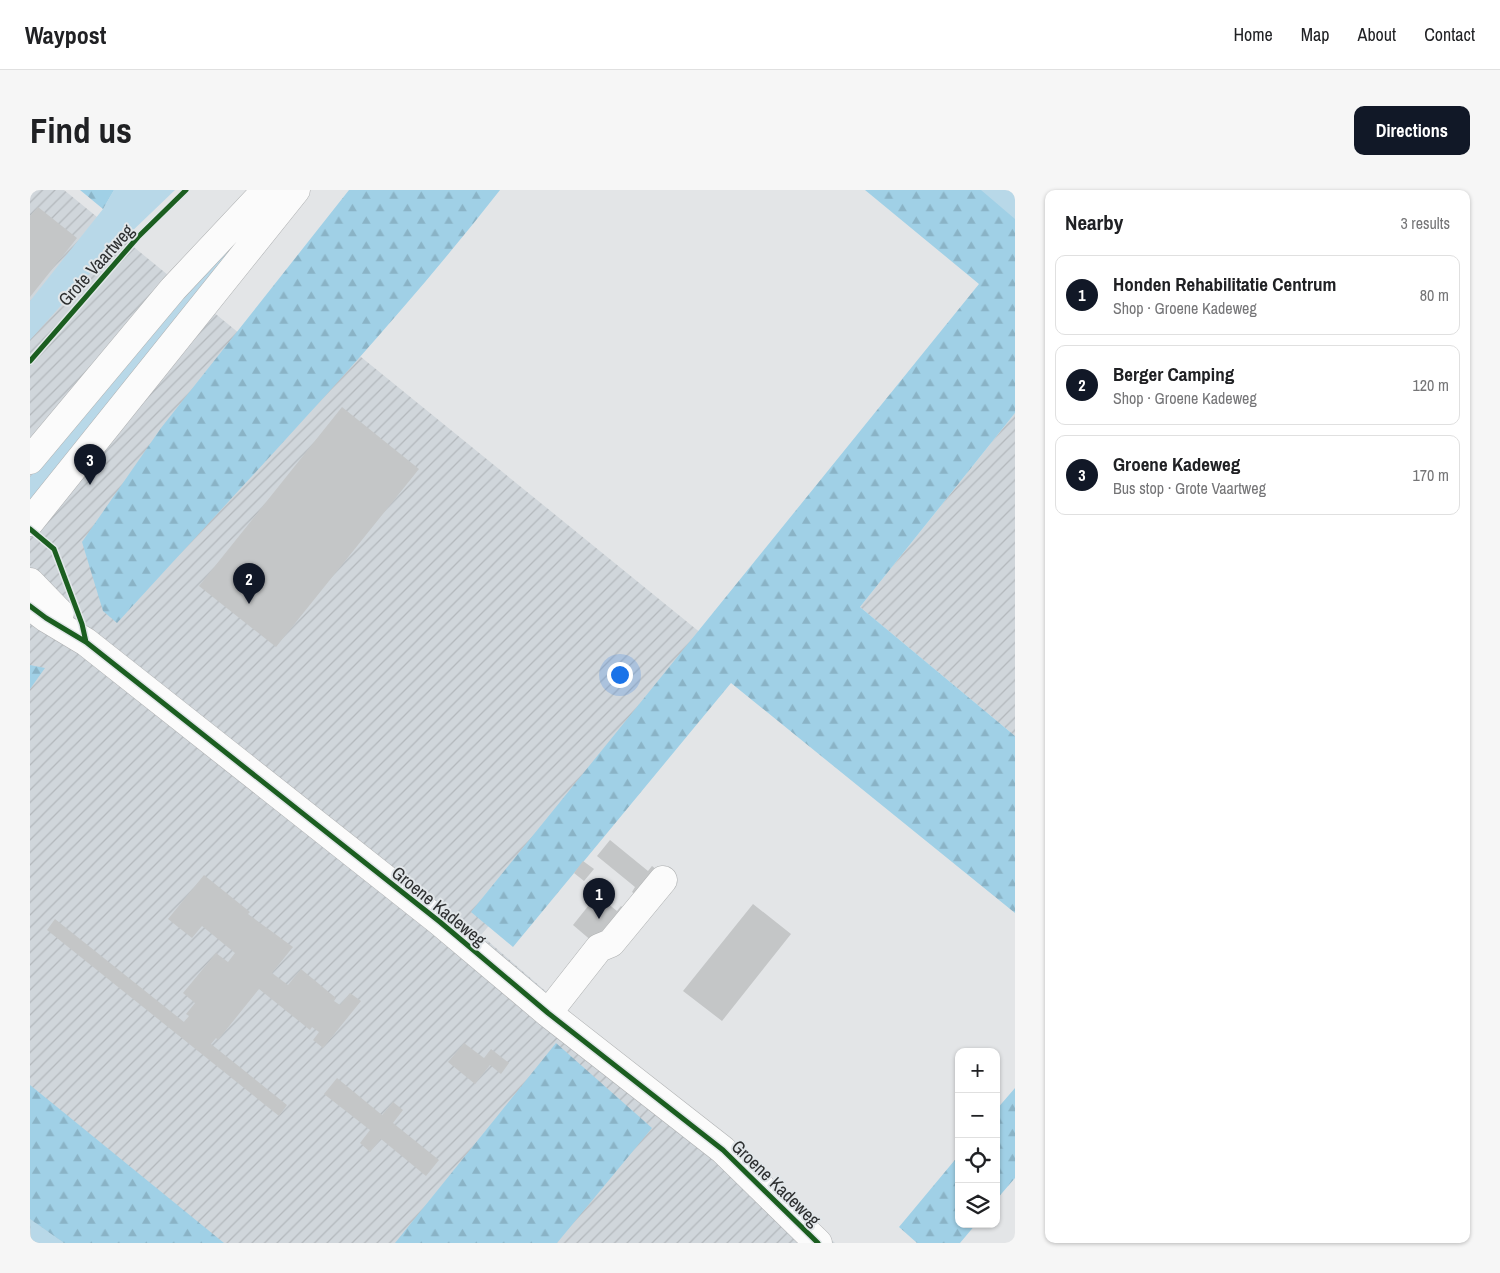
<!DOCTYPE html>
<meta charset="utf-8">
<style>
body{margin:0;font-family:"Archivo Narrow",sans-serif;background:#f6f6f6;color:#202124}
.controls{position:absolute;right:15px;bottom:15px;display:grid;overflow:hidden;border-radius:10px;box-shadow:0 1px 4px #0004}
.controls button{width:45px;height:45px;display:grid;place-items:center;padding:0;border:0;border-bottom:1px solid #e0e0e0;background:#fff;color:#202124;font:25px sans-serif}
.you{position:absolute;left:589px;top:484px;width:18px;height:18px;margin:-12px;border:4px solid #fff;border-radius:50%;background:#1a73e8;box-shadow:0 0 0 8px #1a73e833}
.badge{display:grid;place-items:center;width:32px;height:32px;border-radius:50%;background:#111827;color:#fff;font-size:16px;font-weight:700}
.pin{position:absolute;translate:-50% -41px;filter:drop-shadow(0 1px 2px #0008)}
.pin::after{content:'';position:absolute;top:26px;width:18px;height:15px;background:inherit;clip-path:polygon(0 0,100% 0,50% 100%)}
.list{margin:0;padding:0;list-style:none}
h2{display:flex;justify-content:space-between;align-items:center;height:65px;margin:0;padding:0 20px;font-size:21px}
h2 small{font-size:16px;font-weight:400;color:#757577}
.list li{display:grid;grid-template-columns:32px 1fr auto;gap:15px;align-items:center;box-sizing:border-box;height:80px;margin:0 10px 10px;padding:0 10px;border:1px solid #e0e0e0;border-radius:10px}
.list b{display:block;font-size:19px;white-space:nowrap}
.list p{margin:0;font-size:16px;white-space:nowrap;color:#757577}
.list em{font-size:16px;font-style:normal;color:#757577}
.icon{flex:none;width:28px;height:28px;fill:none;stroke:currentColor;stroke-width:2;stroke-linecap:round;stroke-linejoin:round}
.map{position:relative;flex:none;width:985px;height:1053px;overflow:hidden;border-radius:10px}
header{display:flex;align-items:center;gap:30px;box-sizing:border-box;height:70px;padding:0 25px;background:#fff;border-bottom:1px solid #e0e0e0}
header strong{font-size:24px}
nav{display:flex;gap:28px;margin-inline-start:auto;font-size:18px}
.intro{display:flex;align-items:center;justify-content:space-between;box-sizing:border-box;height:120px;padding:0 30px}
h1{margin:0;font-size:35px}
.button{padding:12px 22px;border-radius:10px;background:#111827;color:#fff;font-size:18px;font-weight:700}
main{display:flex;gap:30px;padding:0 30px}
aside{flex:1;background:#fff;border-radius:10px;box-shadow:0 1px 4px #0004}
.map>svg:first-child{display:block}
.industrial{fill:url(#industrial-furrows)}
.green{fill:#b8d8e8}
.forest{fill:url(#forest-firs)}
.building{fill:#c4c6c7}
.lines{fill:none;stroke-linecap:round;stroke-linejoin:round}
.minor-casing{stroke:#aeb0b1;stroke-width:29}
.major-casing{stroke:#aeb0b1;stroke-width:29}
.minor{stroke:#fbfbfb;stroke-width:28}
.major{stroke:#fbfbfb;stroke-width:28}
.cycleway-casing{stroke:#e1e6e9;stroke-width:8}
.cycleway{stroke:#1b5e20;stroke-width:5}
.labels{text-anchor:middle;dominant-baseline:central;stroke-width:4;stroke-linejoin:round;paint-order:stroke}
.street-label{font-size:18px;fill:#2d2f30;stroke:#e1e6e9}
</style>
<header>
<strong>Waypost</strong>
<nav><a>Home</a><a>Map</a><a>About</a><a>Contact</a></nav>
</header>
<div class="intro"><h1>Find us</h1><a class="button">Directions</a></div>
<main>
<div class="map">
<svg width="985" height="1053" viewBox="0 0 985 1053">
<defs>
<pattern id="industrial-furrows" width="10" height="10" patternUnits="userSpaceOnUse" patternTransform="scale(1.25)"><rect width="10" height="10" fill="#d0d6db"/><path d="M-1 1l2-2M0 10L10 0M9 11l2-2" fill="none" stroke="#b3b8bc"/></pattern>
<pattern id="forest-firs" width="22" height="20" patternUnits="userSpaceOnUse" patternTransform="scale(1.25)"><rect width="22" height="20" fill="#a0d0e6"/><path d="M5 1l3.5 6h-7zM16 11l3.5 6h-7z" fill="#8ab3c6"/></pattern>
</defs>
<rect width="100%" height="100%" fill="#e3e5e7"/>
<!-- industrial -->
<path class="industrial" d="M0,0H34L242,170L283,128L693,461L451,745L805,1053H0Z
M985,223V546L830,417Z"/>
<!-- green -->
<path class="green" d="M84,0H145L72,70L0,150V111L73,19Z
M254,0L0,313V287L135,125Z
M949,0H985V30Z
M0,1029L34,1053H1Z"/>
<!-- forest -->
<path class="forest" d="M50,0H84L73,19Z
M319,0H470C351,152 216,291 87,433L73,421L52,352L131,238Z
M835,0H951L985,29V223L830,417L985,546V723L701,493L483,757L441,722L949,94Z
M0,475L15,478L0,499Z
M526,853L622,938L527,1053H365Z
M0,895L194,1053H34L0,1029Z
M985,898V988L966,1010V920Z
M929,965V1034H946L930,1053H887L869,1037Z"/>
<!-- building -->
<path class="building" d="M8,17L47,48L0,107V26Z
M312,217L389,279L246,457L169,396Z
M580,650L618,681L622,676L631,683L610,708L602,702L605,697L567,666Z
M553,671L564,679L554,691L544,683Z
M174,685L220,722L218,724L263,757L242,783L258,795L271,779L306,808L304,811L310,815L320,803L331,811L293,858L283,850L289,842L282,837L280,840L229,799L188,850L186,848L181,854L257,915L249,926L17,740L25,729L154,832L159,826L156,824L165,813L153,803L186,763L198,772L205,763L172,736L162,748L138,729Z
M567,705L587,721L591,716L599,723L587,739L579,733L563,752L543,735Z
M723,714L761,744L692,831L653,801Z
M434,853L454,868L461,859L479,873L471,884L460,875L445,894L418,872Z
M307,888L352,925L363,912L373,920L363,933L409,970L396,986L351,949L340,962L330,953L340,940L294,904Z"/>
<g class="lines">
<!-- minor casing -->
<g class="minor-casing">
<path id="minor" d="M0,392L30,423
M0,416L16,428L56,452L410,732L518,823L693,960L788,1053
M518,823L569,758L581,753L633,690"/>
</g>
<!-- major casing -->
<g class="major-casing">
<path id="major" d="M0,270L143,99L236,0
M0,332L266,0"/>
</g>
<!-- minor -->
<use href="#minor" class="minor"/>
<!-- major -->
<use href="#major" class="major"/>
<!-- cycleway casing -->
<g class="cycleway-casing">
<path id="cycleway" d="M0,171L108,47L156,0
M0,339L24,359L52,434L56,452
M0,416L16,428L56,452L410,732L518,823L693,960L788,1053"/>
</g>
<!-- cycleway -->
<use href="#cycleway" class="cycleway"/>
</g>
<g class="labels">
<!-- street labels -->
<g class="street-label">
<text transform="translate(66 75) rotate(-48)">Grote Vaartweg</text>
<text transform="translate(409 716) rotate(39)">Groene Kadeweg</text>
<text transform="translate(746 993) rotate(44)">Groene Kadeweg</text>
</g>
</g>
</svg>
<div class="controls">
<button>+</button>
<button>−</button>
<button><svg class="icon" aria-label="locate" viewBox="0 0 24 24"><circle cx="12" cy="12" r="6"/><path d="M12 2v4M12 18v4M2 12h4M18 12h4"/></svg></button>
<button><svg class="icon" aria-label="layers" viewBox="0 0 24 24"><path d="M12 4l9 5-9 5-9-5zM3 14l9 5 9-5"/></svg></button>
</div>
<div class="you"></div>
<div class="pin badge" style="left:569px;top:729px">1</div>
<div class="pin badge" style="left:219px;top:414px">2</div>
<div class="pin badge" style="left:60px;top:295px">3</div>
</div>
<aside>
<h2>Nearby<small>3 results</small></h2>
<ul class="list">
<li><span class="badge">1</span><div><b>Honden Rehabilitatie Centrum</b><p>Shop · Groene Kadeweg</p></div><em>80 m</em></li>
<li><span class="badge">2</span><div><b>Berger Camping</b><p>Shop · Groene Kadeweg</p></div><em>120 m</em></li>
<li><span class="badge">3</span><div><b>Groene Kadeweg</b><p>Bus stop · Grote Vaartweg</p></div><em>170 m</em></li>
</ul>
</aside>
</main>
